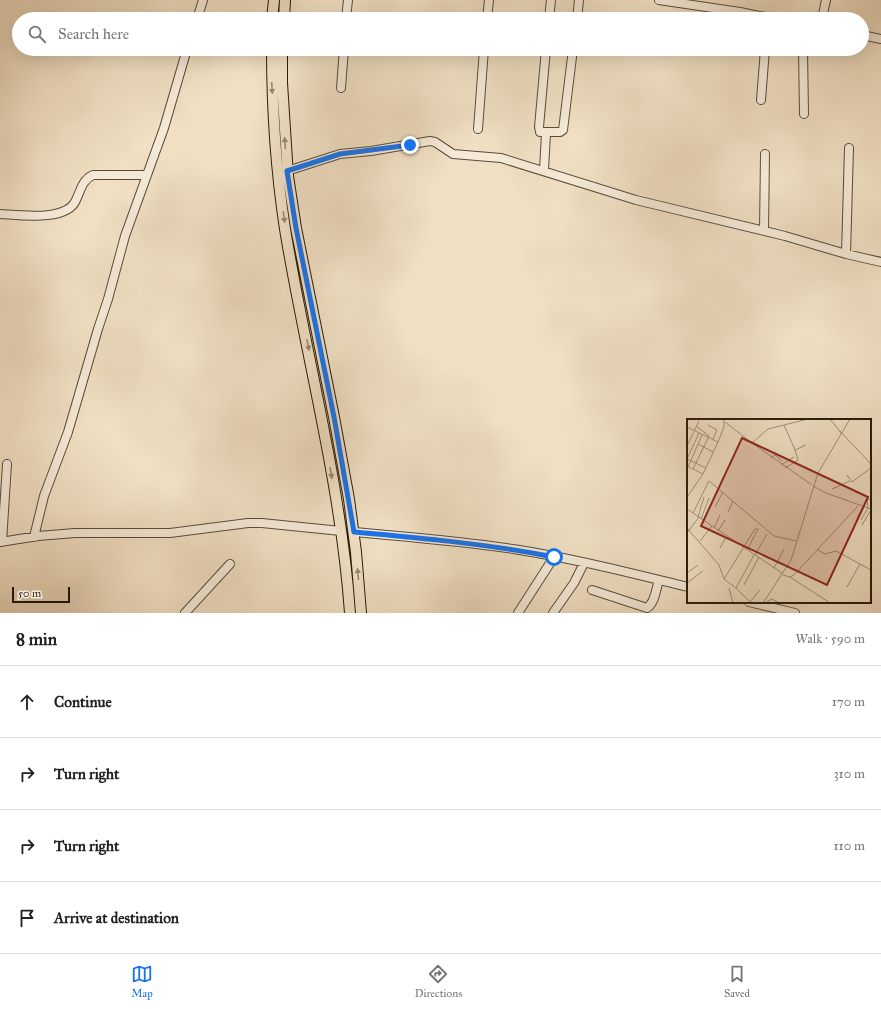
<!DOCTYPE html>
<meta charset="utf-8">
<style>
body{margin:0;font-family:"IM FELL Great Primer",serif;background:#f6f6f6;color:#202124}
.scale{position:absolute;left:12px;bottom:10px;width:58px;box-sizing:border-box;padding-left:4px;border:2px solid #291b0c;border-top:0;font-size:11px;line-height:14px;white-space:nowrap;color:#291b0c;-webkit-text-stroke:3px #f5ead8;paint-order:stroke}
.stop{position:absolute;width:12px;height:12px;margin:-9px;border:3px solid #1a73e8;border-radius:50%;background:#fff}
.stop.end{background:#1a73e8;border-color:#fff;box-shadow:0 1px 4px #0008}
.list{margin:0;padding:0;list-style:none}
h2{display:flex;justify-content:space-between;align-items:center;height:52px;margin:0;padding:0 16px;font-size:17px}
h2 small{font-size:13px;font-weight:400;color:#757577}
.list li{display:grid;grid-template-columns:26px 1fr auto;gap:12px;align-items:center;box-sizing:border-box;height:72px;padding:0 16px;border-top:1px solid #e0e0e0}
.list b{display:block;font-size:15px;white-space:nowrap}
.list em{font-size:13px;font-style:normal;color:#757577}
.icon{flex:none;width:22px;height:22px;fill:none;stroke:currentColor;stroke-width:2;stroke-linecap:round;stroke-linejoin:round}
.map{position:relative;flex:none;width:881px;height:613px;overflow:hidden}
.search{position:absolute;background:#fff;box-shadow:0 4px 16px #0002;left:12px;right:12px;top:12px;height:44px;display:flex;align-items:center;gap:10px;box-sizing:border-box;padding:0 14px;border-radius:22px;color:#757577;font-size:15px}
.sheet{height:340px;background:#fff}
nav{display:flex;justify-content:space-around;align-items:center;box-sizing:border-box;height:56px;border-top:1px solid #e0e0e0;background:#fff;font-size:11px;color:#757577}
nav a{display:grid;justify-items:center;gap:2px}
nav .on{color:#1a73e8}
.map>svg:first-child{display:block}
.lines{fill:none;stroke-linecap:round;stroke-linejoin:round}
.minor-casing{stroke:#5b4c3a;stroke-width:10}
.major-casing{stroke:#291b0c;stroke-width:12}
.minor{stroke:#f5ead8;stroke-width:8}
.major{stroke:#f0dfc3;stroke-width:10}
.oneway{fill:#968771}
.route{stroke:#1a73e8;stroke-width:5}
.inset-road{fill:none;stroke:#a0917a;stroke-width:1}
.view{fill:#8f2418;fill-opacity:0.15;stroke:#8f2418;stroke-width:2}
.inset-edge{fill:none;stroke:#291b0c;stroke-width:2}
</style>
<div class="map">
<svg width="881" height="613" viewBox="0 0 881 613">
<rect width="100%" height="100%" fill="#f0dfc3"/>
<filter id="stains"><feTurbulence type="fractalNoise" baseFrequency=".005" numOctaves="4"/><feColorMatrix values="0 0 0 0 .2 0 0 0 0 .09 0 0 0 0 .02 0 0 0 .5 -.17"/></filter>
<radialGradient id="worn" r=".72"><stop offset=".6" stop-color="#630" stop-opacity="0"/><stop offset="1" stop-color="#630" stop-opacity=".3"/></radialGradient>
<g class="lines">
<!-- minor casing -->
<g class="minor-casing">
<path id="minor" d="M659,0L740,12L775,19
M197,19L203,0
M346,19L348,0
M487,19L489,0
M549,19L551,0
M577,19L579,0
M822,19L826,0
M862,35L881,39
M546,49L539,127L540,132H560L563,130L573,49
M803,49L804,114
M341,88L344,49
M761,100L765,49
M478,129L484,49
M544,170L546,133
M287,171L340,154L371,151L430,141L435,142L453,154L501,158L636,200L785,236L846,254L881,262
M0,214C19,215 67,222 76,200C81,190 82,180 93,175H147
M764,231L765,154
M846,254L849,148
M354,532C407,537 461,541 513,549C572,558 630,573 688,587
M34,537L44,496L68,432L98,329L108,299L125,236L164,128L187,49
M0,542L38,536L75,533H170L248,523H262L341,531
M2,542L7,464
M592,590L647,608C655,603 656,589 659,580
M749,602L795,613
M185,613L230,564
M518,613L554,557
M553,613L574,583L584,563"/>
</g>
<!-- major casing -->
<g class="major-casing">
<path id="major" d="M272,19L274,0
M284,19L285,0
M272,49C272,109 276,170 285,229C306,357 341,484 350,613
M282,49V83L288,176L296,228L334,417L349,499L356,552L361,613"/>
</g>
<!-- minor -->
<use href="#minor" class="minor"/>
<!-- major -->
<use href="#major" class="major"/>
</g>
<!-- one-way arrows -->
<defs><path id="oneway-solid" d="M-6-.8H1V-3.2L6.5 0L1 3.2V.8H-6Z"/></defs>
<g class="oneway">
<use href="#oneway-solid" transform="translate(272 88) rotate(87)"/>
<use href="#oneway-solid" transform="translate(285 143) rotate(-94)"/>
<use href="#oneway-solid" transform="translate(284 217) rotate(82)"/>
<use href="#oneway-solid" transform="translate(308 345) rotate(79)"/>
<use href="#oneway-solid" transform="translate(331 473) rotate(80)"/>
<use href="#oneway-solid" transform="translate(358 574) rotate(-95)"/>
</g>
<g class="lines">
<!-- route -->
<path class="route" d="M410,145L340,154L287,171L296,228L334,417L354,532C421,538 488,544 554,557"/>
</g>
<!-- overview -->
<g transform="translate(687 419)">
<rect width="184" height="184" fill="#f0dfc3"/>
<path class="inset-road" d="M143,0L155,15M38,3L65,24L81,10L121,0M21,6L30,11L26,20M97,6L108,31M0,8L31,23M150,9L184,45M12,14L0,40L19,49M65,24L125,66M11,25L26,33M0,27L12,2M84,39L88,36L95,42M94,46L107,38M0,47L16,55M1,48L15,16M98,49L111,41L108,31L119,26M6,50L22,17L9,7M160,56L165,63L184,49M126,67L139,74L184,90M145,70L163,62M0,78L16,55L31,23L37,8V0M28,88L36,73M0,90L95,154M41,93L46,82M6,94L22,62L87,117L109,122M11,98L17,78M170,99L176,88M14,100L22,79M174,101L181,89L180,81L184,80M175,106L184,91M0,109L32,146L37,160L49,169M27,109L33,96M31,112L38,101M0,114L12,98M13,122L25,107M33,129L39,118M131,131L138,135L149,132L184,151M68,136L80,115M87,149L97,130M0,154L11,146M96,156L103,158L107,156L171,87M103,158L143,184M37,160L68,110H71L60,131M0,164L16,152M57,166L72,138M160,168L173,145M42,169L46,184M62,184L73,171M64,184L49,169L67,136M76,184L104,141L131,54L163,0M78,184L85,180L92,184"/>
<path class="view" d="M55,19L181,78L140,166L14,107Z"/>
<rect width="184" height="184" class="inset-edge"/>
</g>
<rect width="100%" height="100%" filter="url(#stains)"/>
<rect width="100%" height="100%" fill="url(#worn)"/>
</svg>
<div class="scale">50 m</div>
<div class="stop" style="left:554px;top:557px"></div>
<div class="stop end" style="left:410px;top:145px"></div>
<div class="search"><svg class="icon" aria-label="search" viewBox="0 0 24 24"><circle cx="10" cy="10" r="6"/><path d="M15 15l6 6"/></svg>Search here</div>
</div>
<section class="sheet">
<h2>8 min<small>Walk · 590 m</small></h2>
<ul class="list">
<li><svg class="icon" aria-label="ahead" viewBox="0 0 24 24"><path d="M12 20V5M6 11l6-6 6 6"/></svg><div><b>Continue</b></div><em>170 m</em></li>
<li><svg class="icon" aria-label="right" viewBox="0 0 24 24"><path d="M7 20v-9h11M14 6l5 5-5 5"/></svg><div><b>Turn right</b></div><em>310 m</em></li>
<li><svg class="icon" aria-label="right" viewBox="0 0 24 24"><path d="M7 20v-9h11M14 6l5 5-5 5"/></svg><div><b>Turn right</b></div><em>110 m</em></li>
<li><svg class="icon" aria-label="arrive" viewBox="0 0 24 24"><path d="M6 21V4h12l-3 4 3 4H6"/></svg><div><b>Arrive at destination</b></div></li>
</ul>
</section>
<nav>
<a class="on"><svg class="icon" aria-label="map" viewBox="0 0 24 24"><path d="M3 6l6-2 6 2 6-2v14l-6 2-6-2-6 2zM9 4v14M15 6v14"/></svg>Map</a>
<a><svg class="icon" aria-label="directions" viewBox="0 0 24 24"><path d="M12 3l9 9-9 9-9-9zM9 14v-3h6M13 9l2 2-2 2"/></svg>Directions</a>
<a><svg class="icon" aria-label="saved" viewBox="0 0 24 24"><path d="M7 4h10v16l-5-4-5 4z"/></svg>Saved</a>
</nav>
